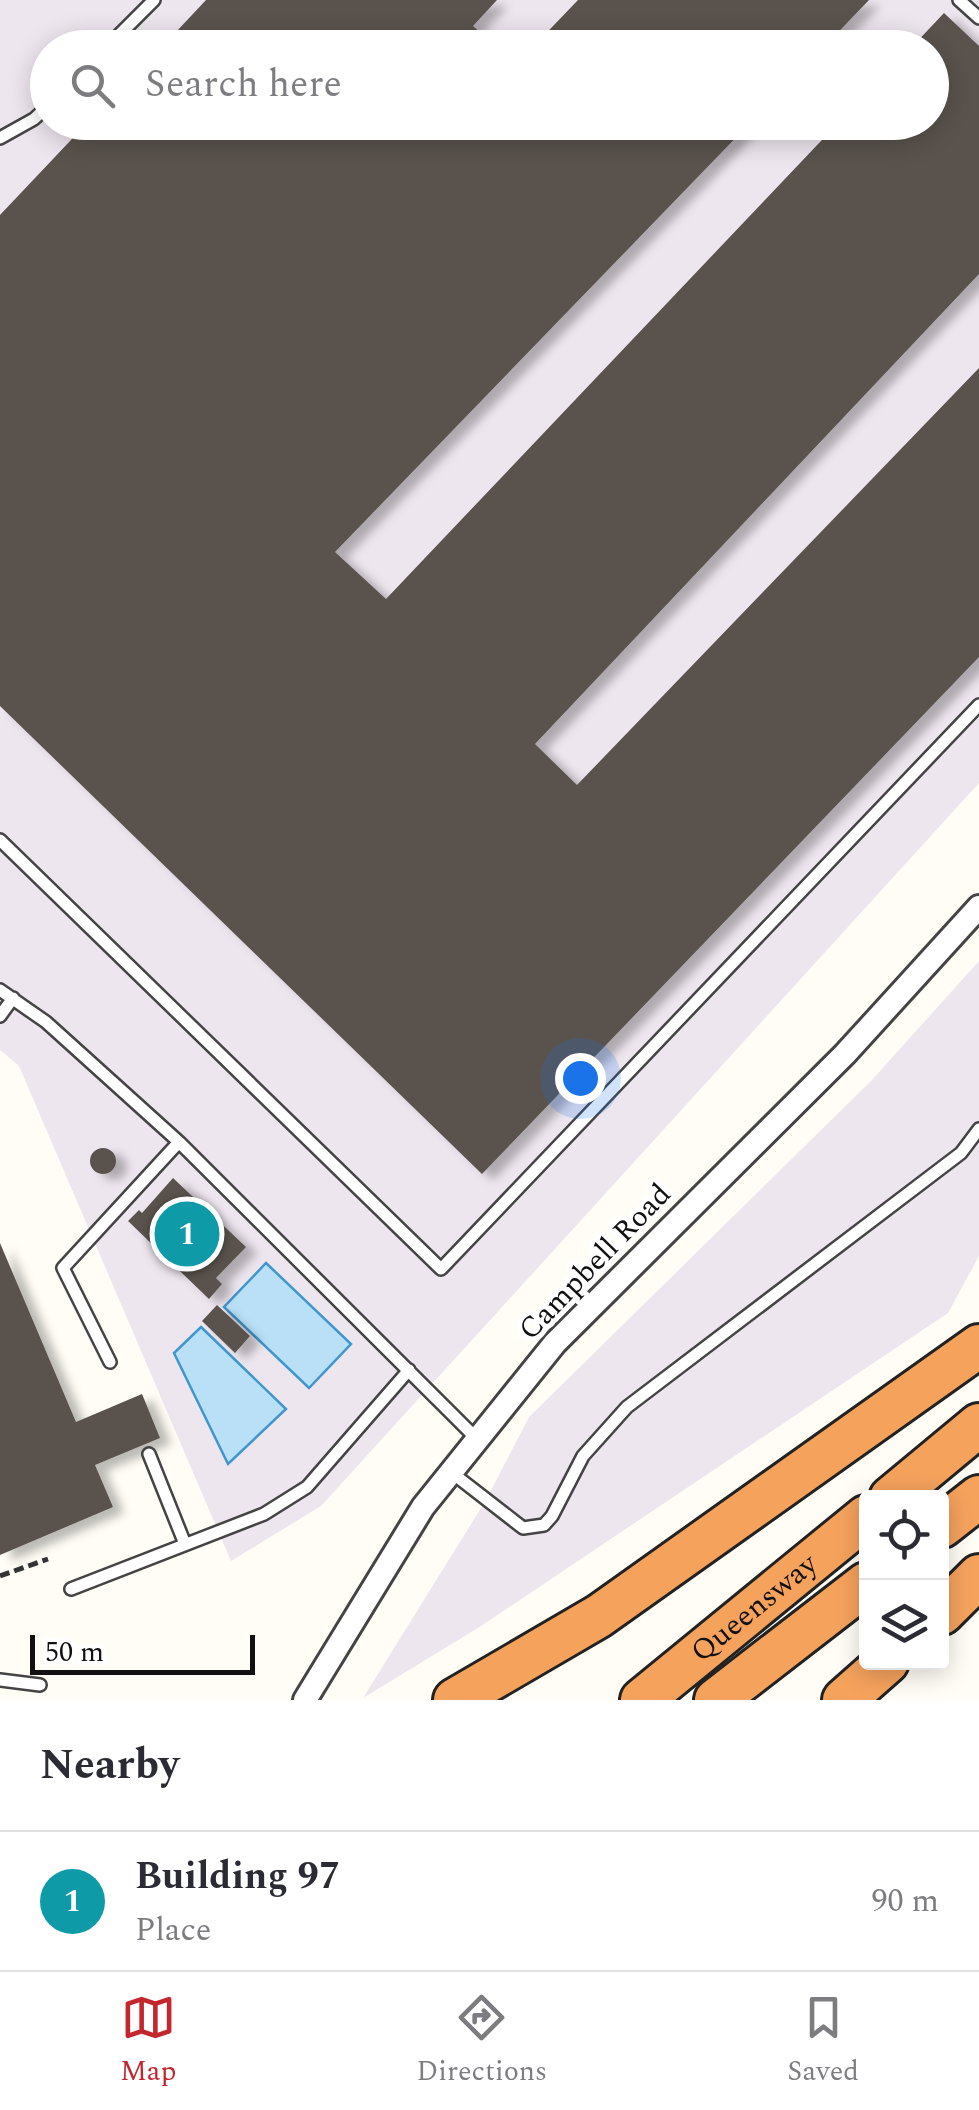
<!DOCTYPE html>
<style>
body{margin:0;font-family:Spectral,serif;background:#f2f2f3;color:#2b2b33}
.controls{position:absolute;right:30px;bottom:30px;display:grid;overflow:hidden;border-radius:10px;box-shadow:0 5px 25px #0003}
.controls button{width:90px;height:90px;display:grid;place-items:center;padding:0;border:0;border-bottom:2px solid #e1e1e2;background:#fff;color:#2b2b33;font:50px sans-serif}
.scale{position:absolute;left:30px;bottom:25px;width:225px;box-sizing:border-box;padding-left:10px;border:5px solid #111;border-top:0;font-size:28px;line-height:35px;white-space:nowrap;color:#111;-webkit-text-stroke:8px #fff;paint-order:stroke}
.you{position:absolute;left:580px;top:1078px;width:35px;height:35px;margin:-25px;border:8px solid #fff;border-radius:50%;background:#1a73e8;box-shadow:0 0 0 15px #1a73e833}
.badge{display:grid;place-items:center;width:65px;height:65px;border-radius:50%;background:#c4262e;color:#fff;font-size:32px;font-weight:700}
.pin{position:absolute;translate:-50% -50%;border:5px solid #fff;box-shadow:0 2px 10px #0006}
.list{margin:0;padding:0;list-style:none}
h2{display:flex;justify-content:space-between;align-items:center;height:130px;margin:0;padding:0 40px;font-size:42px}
h2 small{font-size:32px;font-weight:400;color:#7c7c81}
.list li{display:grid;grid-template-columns:65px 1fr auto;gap:30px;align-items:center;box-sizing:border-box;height:140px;padding:0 40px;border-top:2px solid #e1e1e2}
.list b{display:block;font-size:38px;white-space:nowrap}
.list p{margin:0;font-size:32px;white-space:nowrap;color:#7c7c81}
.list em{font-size:32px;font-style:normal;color:#7c7c81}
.icon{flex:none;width:55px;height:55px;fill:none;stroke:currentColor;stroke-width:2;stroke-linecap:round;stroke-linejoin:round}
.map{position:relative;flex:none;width:979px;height:1700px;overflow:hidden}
.search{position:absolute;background:#fff;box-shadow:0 5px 25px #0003;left:30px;right:30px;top:30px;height:110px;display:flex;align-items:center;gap:25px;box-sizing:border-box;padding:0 35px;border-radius:55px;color:#7c7c81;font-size:38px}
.sheet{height:270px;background:#fff}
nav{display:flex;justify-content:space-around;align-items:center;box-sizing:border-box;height:140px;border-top:2px solid #e1e1e2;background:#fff;font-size:28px;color:#7c7c81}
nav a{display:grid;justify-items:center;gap:5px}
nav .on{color:#c4262e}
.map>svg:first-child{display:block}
.industrial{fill:#eee6ef;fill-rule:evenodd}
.water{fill:#b9e0f7;stroke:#3f96cf;stroke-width:2.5}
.building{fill:#5a524d;filter:url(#shadow)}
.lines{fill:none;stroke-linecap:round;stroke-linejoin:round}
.lane-casing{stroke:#444;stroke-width:16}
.street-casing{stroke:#444;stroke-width:28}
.highway-casing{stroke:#222;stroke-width:48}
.path{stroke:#333;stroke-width:5;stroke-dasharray:10 5;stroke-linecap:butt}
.lane{stroke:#fff;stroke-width:11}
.street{stroke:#fff;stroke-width:22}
.highway{stroke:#f5a25d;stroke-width:42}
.labels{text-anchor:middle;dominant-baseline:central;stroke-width:10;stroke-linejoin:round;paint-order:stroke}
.street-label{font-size:30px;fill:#111;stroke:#fff}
</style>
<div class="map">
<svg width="979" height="1700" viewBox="0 0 979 1700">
<defs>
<filter id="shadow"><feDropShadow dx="11" dy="6" stdDeviation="5" flood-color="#0004"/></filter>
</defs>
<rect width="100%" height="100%" fill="#fffdf5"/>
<!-- industrial -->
<path class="industrial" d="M0,0H979V783L321,1506L231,1561L19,1066L0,1050ZM48,48H932V122H48Z
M979,961V1256L948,1313L478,1628L363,1698L486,1500L529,1417L871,1081Z"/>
<!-- water -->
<path class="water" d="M266,1263L351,1344L309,1388L224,1307Z
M201,1327L286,1409L228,1464L174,1353Z"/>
<!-- building -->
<path class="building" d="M206,0H497L473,26L497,48H161Z
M578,0H869L823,48H532Z
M944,13L979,46V274L535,744L577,785L979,368V657L482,1174L0,706V215L88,122H751L335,552L386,599L839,122H932V48H911Z
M90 1161a13 13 0 1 1 26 0a13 13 0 1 1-26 0Z
M173,1178L246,1247L216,1278L222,1284L209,1299L128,1221L139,1210L142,1213Z
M0,1243L76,1422L142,1394L160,1438L95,1465L113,1507L0,1555Z
M217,1305L250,1336L235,1353L202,1321Z"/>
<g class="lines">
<!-- lane casing -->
<g class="lane-casing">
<path id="lane" d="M959,0L979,18
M106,48L154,0
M0,138L34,119L48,106
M0,840L441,1269L979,705
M0,990L46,1022L179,1142L476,1438
M0,1016L13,998
M110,1362L63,1268L179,1142
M149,1454L185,1544
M451,1472L523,1528L544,1525L552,1516L583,1456L627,1407L961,1153L979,1129
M71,1589L264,1514L307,1487L409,1370
M0,1680L40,1685"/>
</g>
<!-- street casing -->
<g class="street-casing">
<path id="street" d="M305,1700L423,1507L555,1343L845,1054L979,907"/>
</g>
<!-- highway casing -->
<g class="highway-casing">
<g id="highway">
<path d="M891,1498L979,1425"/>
<path d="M942,1526L979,1497"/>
<path d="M942,1613L979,1576"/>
<path d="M455,1700L599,1616L979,1346"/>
<path id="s1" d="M642,1700L866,1517"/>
<path d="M716,1700L866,1584"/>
<path d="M844,1700L887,1662"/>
</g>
</g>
<!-- path -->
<path class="path" d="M0,1576L48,1559"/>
<!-- lane -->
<use href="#lane" class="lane"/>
<!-- street -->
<use href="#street" class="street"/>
<!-- highway -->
<use href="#highway" class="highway"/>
</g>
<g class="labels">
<!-- street labels -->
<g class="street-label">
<text transform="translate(595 1262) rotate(-46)">Campbell Road</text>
<text stroke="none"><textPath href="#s1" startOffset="145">Queensway</textPath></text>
</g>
</g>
</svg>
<div class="controls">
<button><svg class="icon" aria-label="locate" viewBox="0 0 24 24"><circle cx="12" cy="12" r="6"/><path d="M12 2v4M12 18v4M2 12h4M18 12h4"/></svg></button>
<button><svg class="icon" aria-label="layers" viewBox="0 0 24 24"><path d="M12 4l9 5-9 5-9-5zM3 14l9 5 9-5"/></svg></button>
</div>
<div class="scale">50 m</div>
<div class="you"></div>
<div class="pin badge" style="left:187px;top:1234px;background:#0f9aa8">1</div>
<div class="search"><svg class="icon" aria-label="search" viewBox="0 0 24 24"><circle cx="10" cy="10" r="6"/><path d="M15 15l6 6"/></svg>Search here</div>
</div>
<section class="sheet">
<h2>Nearby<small></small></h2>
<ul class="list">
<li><span class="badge" style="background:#0f9aa8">1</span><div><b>Building 97</b><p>Place</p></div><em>90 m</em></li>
</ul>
</section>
<nav>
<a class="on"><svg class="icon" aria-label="map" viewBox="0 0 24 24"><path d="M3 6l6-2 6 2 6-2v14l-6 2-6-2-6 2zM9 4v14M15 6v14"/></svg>Map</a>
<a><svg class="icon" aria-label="directions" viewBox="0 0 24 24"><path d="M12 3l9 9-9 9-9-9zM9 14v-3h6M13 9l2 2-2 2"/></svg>Directions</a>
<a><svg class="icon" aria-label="saved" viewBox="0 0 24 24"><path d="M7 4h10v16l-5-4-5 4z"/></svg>Saved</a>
</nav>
